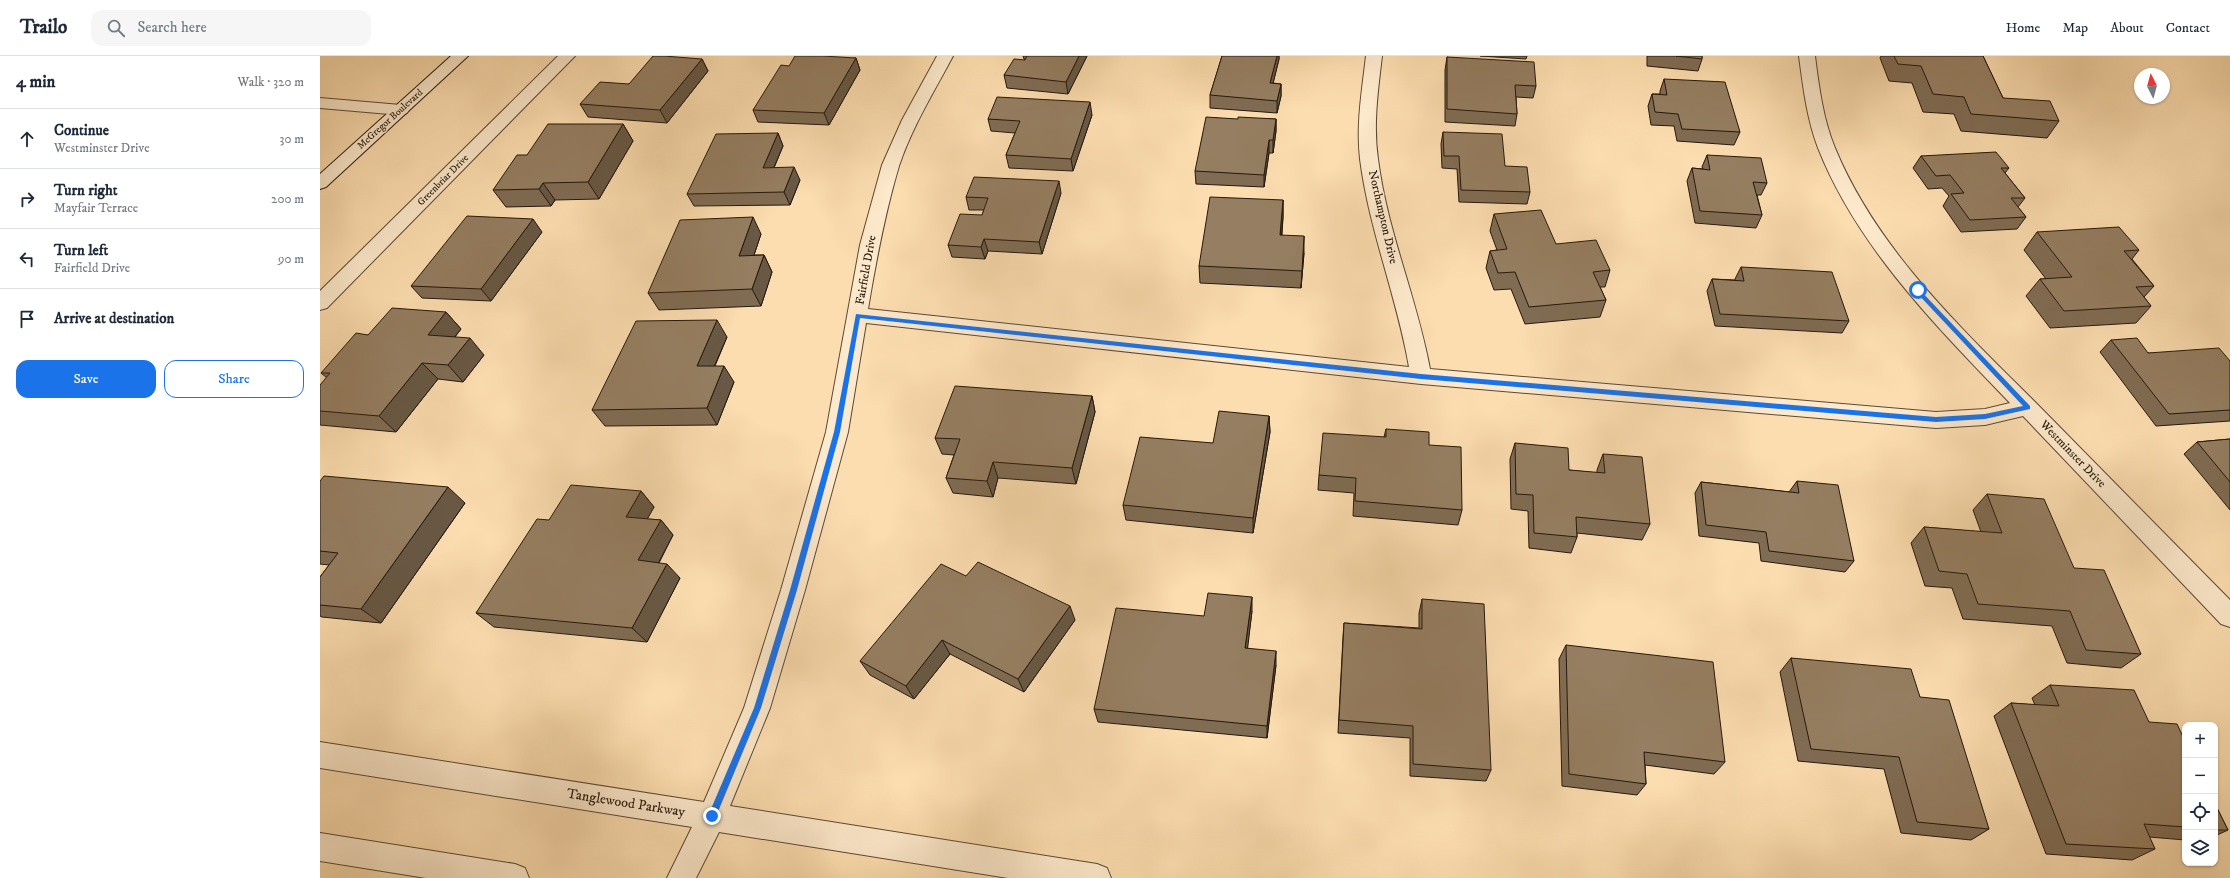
<!DOCTYPE html>
<meta charset="utf-8">
<style>
body{margin:0;font-family:"IM FELL DW Pica",serif;background:#f6f6f7;color:#1f2937}
.controls{position:absolute;right:12px;bottom:12px;display:grid;overflow:hidden;border-radius:8px;box-shadow:0 1px 3px #0004}
.controls button{width:36px;height:36px;display:grid;place-items:center;padding:0;border:0;border-bottom:1px solid #e0e1e3;background:#fff;color:#1f2937;font:20px sans-serif}
.compass{position:absolute;left:1814px;top:12px;width:36px;height:36px;border-radius:50%;background:#fff;box-shadow:0 1px 3px #0004;rotate:354deg}
.stop{position:absolute;width:12px;height:12px;margin:-9px;border:3px solid #1a73e8;border-radius:50%;background:#fff}
.stop.end{background:#1a73e8;border-color:#fff;box-shadow:0 1px 4px #0008}
.list{margin:0;padding:0;list-style:none}
h2{display:flex;justify-content:space-between;align-items:center;height:52px;margin:0;padding:0 16px;font-size:17px}
h2 small{font-size:13px;font-weight:400;color:#747a83}
.list li{display:grid;grid-template-columns:26px 1fr auto;gap:12px;align-items:center;box-sizing:border-box;height:60px;padding:0 16px;border-top:1px solid #e0e1e3}
.list b{display:block;font-size:15px;white-space:nowrap}
.list p{margin:0;font-size:13px;white-space:nowrap;color:#747a83}
.list em{font-size:13px;font-style:normal;color:#747a83}
.actions{display:flex;gap:8px;padding:12px 16px}
.actions a{flex:1;padding:9px 0;border:1px solid #1a73e8;border-radius:12px;text-align:center;font-size:14px;color:#1a73e8}
.actions .main{background:#1a73e8;color:#fff}
.icon{flex:none;width:22px;height:22px;fill:none;stroke:currentColor;stroke-width:2;stroke-linecap:round;stroke-linejoin:round}
.map{position:relative;flex:none;width:1910px;height:822px;overflow:hidden}
header{display:flex;align-items:center;gap:24px;box-sizing:border-box;height:56px;padding:0 20px;background:#fff;border-bottom:1px solid #e0e1e3}
header strong{font-size:19px}
nav{display:flex;gap:22px;margin-inline-start:auto;font-size:14px}
.search{width:280px;height:36px;background:#f6f6f7;display:flex;align-items:center;gap:10px;box-sizing:border-box;padding:0 14px;border-radius:12px;color:#747a83;font-size:15px}
main{display:flex}
aside{flex:1;background:#fff}
.map>svg:first-child{display:block}
.lines{fill:none;stroke-linecap:round;stroke-linejoin:round}
.minor-casing{stroke:#5b4936;stroke-width:2}
.secondary-casing{stroke:#25180d;stroke-width:2}
.minor{fill:#fde9cb;fill-rule:evenodd}
.secondary{fill:#fde9cb;fill-rule:evenodd}
.wall{fill:#806c53;stroke:#25180d}
.shaded-wall{fill:#685844;stroke:#25180d}
.building{fill:#957e61;stroke:#25180d}
.route{fill:#1a73e8}
.labels{text-anchor:middle;dominant-baseline:central;stroke-width:3;stroke-linejoin:round;paint-order:stroke}
.far-street-label{font-size:10px;fill:#25180d;stroke:#fde9cb}
.street-label{font-size:12px;fill:#25180d;stroke:#fde9cb}
.near-street-label{font-size:14px;fill:#25180d;stroke:#fde9cb}
</style>
<header>
<strong>Trailo</strong>
<div class="search"><svg class="icon" aria-label="search" viewBox="0 0 24 24"><circle cx="10" cy="10" r="6"/><path d="M15 15l6 6"/></svg>Search here</div>
<nav><a>Home</a><a>Map</a><a>About</a><a>Contact</a></nav>
</header>
<main>
<aside>
<h2>4 min<small>Walk · 320 m</small></h2>
<ul class="list">
<li><svg class="icon" aria-label="ahead" viewBox="0 0 24 24"><path d="M12 20V5M6 11l6-6 6 6"/></svg><div><b>Continue</b><p>Westminster Drive</p></div><em>30 m</em></li>
<li><svg class="icon" aria-label="right" viewBox="0 0 24 24"><path d="M7 20v-9h11M14 6l5 5-5 5"/></svg><div><b>Turn right</b><p>Mayfair Terrace</p></div><em>200 m</em></li>
<li><svg class="icon" aria-label="left" viewBox="0 0 24 24"><path d="M17 20v-9H6M10 6l-5 5 5 5"/></svg><div><b>Turn left</b><p>Fairfield Drive</p></div><em>90 m</em></li>
<li><svg class="icon" aria-label="arrive" viewBox="0 0 24 24"><path d="M6 21V4h12l-3 4 3 4H6"/></svg><div><b>Arrive at destination</b></div></li>
</ul>
<div class="actions"><a class="main">Save</a><a>Share</a></div>
</aside>
<div class="map">
<svg width="1910" height="822" viewBox="0 0 1910 822">
<rect width="100%" height="100%" fill="#fcddaf"/>
<filter id="stains"><feTurbulence type="fractalNoise" baseFrequency=".005" numOctaves="4"/><feColorMatrix values="0 0 0 0 .2 0 0 0 0 .09 0 0 0 0 .02 0 0 0 .5 -.17"/></filter>
<radialGradient id="worn" r=".72"><stop offset=".6" stop-color="#630" stop-opacity="0"/><stop offset="1" stop-color="#630" stop-opacity=".3"/></radialGradient>
<g class="lines">
<!-- minor casing -->
<g class="minor-casing">
<path id="minor" d="M238,0H255L7,252L0,254V235Z
M617,0H633C614,36 592,71 579,110C565,157 556,205 548,253L1089,311C1077,241 1049,174 1040,103C1036,69 1042,34 1046,0H1062C1058,34 1053,69 1058,103C1067,175 1097,242 1110,313L1616,356L1665,353L1690,347C1617,271 1537,191 1498,92C1487,63 1483,31 1479,0H1495C1499,31 1503,63 1515,92C1557,194 1642,273 1718,349C1782,414 1846,479 1910,544V571L1901,568L1703,360L1665,369L1616,372L1101,328L546,267L528,376L485,534L450,652L410,750L777,808L787,812L791,822H688L399,776L376,822H347L372,771L0,712V686L384,746L424,652L461,534L506,376L540,189L562,109L582,64Z
M0,42L81,49L87,51L89,54L87,57L81,59L0,52Z
M0,777L195,808L205,812L209,822H106L0,805Z"/>
</g>
<!-- secondary casing -->
<g class="secondary-casing">
<path id="secondary" d="M131,0H148L6,131L0,133V118Z"/>
</g>
<!-- minor -->
<use href="#minor" class="minor"/>
<!-- secondary -->
<use href="#secondary" class="secondary"/>
</g>
<!-- wall -->
<path class="wall" d="M703,0H767L748,38L687,32L684,19L705,4V3H704Z
M902,0H959V3L953,27L961,28V40L957,57L890,52V39Z
M1160,0H1207L1206,3Z
M1327,0H1382V3L1378,15L1327,10Z
M1561,0H1663L1683,42L1739,65L1727,82L1641,75L1634,58L1603,56L1592,27L1569,25L1560,2Z
M1127,1L1216,30L1213,42L1196,41L1197,58L1195,70L1125,66V14Z
M536,2L540,14L509,69L438,66L433,54L469,10Z
M382,3L388,15L347,67L268,61L260,48L309,28Z
M1344,23L1420,76L1414,89L1357,85L1354,70L1331,69L1328,50L1332,38H1340V35Z
M772,59L753,115L689,112L686,99L695,77L671,75L668,63Z
M918,63H956V75L953,97H949L944,131L876,128L875,115Z
M303,68L313,85L279,143L235,144L231,150L186,151L173,134L207,99Z
M1123,76L1185,110L1210,136L1207,148L1139,146L1137,113L1122,112L1121,88Z
M458,77L463,90L454,112L480,124L470,149L374,150L367,138Z
M1387,99L1447,127L1441,139H1437L1442,159L1436,172L1375,167L1367,125L1372,112L1383,113L1382,111Z
M1601,100L1689,112L1685,117L1705,142L1698,151L1706,161L1697,173L1641,176L1623,150L1629,140L1622,132L1608,133L1593,112Z
M741,137L722,198L668,195L665,203L632,201L628,189L662,159L664,154H649L646,141Z
M963,144V161L962,179L984,197L981,232L880,227L879,210Z
M1174,158L1290,214L1285,231H1280L1286,244L1280,261L1205,268L1191,233L1174,234L1166,212L1170,195L1177,194L1170,175Z
M222,176L171,245L102,242L91,230Z
M1717,176L1819,194L1812,203L1834,230L1824,241L1831,250L1816,267L1730,272L1706,240L1720,223H1726L1704,194Z
M441,178L434,199H444L452,216L441,250L339,254L328,237Z
M1421,211L1529,265L1522,277L1395,270L1387,235L1392,223L1415,224V223Z
M126,256L141,273L135,281L164,299L143,326L118,323L76,376L0,369V329L7,322L1,317L48,279Z
M407,281L395,310L414,326L397,369L285,370L272,354Z
M1791,284L1828,297L1910,305V365L1836,370L1780,296Z
M772,340L775,356L756,428L678,422L673,441L633,437L626,422L634,399L622,398L615,382Z
M949,360L950,376L933,477L806,464L803,449L893,387Z
M1066,373L1109,389L1142,454L1138,469L1033,460L1034,437L998,434L999,419L1064,381Z
M1910,383V454L1864,398L1877,386Z
M1195,387L1249,414L1277,417V414L1283,398L1330,468L1322,484L1257,477V481L1251,497L1209,492L1208,455L1191,453L1190,403Z
M0,425L145,447L61,567L2,561L0,560V521L9,509L0,508Z
M1477,425L1534,505L1525,516L1441,505L1439,487L1379,480L1375,437L1381,426L1469,436Z
M321,435L334,451L327,463L341,464L353,479L339,507L360,522L327,586L174,571L156,557L229,464Z
M1667,438L1754,512L1821,598L1801,612L1747,607L1732,570L1643,563L1632,532L1605,530L1591,487L1604,471L1661,476L1653,454Z
M646,520L755,564L704,636L630,598L594,643L550,619L540,605Z
M1102,543L1171,714L1166,725L1090,720V682L1018,677L1023,581L1024,567L1099,572V557Z
M932,555L927,592L956,609L947,682L778,666L774,653L884,560Z
M1246,589L1405,706L1394,718L1325,709L1326,728L1317,739L1242,730L1239,603Z
M1471,602L1600,641L1669,773L1651,784L1581,777L1564,713L1478,705L1460,616Z
M1730,629L1829,666L1865,685V784L1829,781L1835,793L1812,804L1726,798L1674,660L1691,647L1715,649L1712,642Z
M1895,748L1908,774L1895,780Z"/>
<!-- shaded-wall -->
<path class="shaded-wall" d="M759,0H767L748,38L746,26Z
M957,0H959V3L950,40V27Z
M536,2L540,14L509,69L504,57Z
M382,3L388,15L347,67L340,54Z
M961,28V40L957,57V45Z
M770,46L772,59L753,115L751,103Z
M956,63V75L953,97V84Z
M303,68L313,85L279,143L268,126Z
M458,77L463,90L448,125L443,112Z
M949,84V97L944,131V119Z
M474,111L480,124L470,149L464,136Z
M739,125L741,137L722,198L719,186Z
M223,127L235,144L231,150L219,133Z
M963,144V161L960,196V179Z
M433,161L441,178L428,217L419,200Z
M213,163L222,176L171,245L161,233Z
M984,180V197L981,232L982,215Z
M664,183L668,195L665,203L661,191Z
M444,199L452,216L441,250L432,233Z
M126,256L141,273L123,295L108,279Z
M397,264L407,281L387,327L377,310Z
M150,282L164,299L143,326L128,309Z
M102,307L118,323L76,376L59,360Z
M404,310L414,326L397,369L387,352Z
M772,340L775,356L756,428L752,412Z
M949,360L950,376L933,477V462Z
M673,406L678,422L673,441L667,425Z
M128,431L145,447L61,567L41,553Z
M321,435L334,451L320,476L306,461Z
M341,464L353,479L332,519L318,504Z
M347,508L360,522L327,586L312,572Z
M932,541V555L926,606L925,592Z
M750,550L755,564L704,636L698,623Z
M622,584L630,598L594,643L586,630Z
M956,595V609L947,682V670Z"/>
<!-- building -->
<path class="building" d="M333,0H344L382,3L340,54L260,48L280,26L309,28Z
M475,0H503L536,2L504,57L433,54L461,9L469,10Z
M707,0H759L746,26L684,19L694,3L705,4Z
M902,0H957L950,27L961,28L957,45L890,39Z
M1356,0H1382V3Z
M1574,0H1663L1683,42L1730,45L1739,65L1651,58L1644,41L1613,38L1601,10L1578,8Z
M1127,1L1214,6L1216,30L1195,29L1197,58L1127,53Z
M1344,23L1405,26L1420,76L1362,73L1358,58L1335,56L1332,38L1347,39Z
M677,41L770,46L751,103L686,99L700,65L668,63Z
M886,61L918,63V61L956,63L953,84H949L944,119L875,115Z
M228,68H303L268,126L223,127L219,133L173,134L197,99H207Z
M1123,76L1182,78L1185,110L1207,111L1210,136L1141,134L1139,100H1124Z
M458,77L443,112L474,111L464,136L367,138L396,78Z
M1676,96L1689,112H1681L1705,142H1691L1706,161L1650,164L1631,138L1644,137L1630,119L1616,120L1601,100Z
M1387,99L1441,102L1447,127L1433,126L1442,159L1380,155L1372,112L1390,114Z
M654,121L739,125L719,186L664,183L661,191L628,189L640,158L662,159L668,142L646,141Z
M890,141L963,144L960,179L984,180L982,215L879,210Z
M1221,154L1236,188L1276,184L1290,214L1273,216L1286,244L1209,251L1195,216L1178,217L1170,195L1187,193L1174,158Z
M147,160L213,163L161,233L91,230Z
M433,161L419,200L444,199L432,233L328,237L360,164Z
M1799,171L1819,194L1804,195L1834,230L1816,231L1831,250L1744,255L1720,223L1752,221L1717,176Z
M1421,211L1512,216L1529,265L1400,258L1392,223L1424,225Z
M72,252L126,256L108,279L150,282L128,309L102,307L59,360L0,355V329L10,317H1L36,277L48,279Z
M397,264L377,310H404L387,352L272,354L316,265Z
M1817,282L1828,297L1899,292L1910,305V354L1849,358L1791,284Z
M635,330L772,340L752,412L673,406L667,425L626,422L640,383L615,382Z
M899,355L949,360L933,462L803,449L820,381L893,387Z
M1066,373L1109,376V389L1141,391L1142,454L1035,445L1036,422L999,419L1003,377L1066,381Z
M1910,383V426L1877,386Z
M1195,387L1248,392L1249,414L1285,417L1283,398L1322,401L1330,468L1256,461L1257,481L1214,477L1213,439L1196,438Z
M4,420L128,431L41,553L0,549V521L18,497L0,495V425Z
M1477,425L1518,429L1534,505L1449,495L1446,476L1386,469L1381,426L1479,437Z
M251,429L321,435L306,461L341,464L318,504L347,508L312,572L156,557L217,463L229,464Z
M1667,438L1724,443L1754,512L1784,514L1821,598L1766,594L1750,555L1658,548L1647,518L1619,515L1604,471L1682,477Z
M658,506L750,550L698,623L622,584L586,630L540,605L621,508L646,520Z
M888,537L932,541L925,592L956,595L947,670L774,653L796,552L884,560Z
M1102,543L1164,548L1171,714L1093,708V670L1019,664L1024,567L1102,573Z
M1246,589L1393,606L1405,706L1324,696L1326,728L1249,718Z
M1471,602L1591,613L1600,641L1629,644L1669,773L1597,766L1579,701L1491,693Z
M1730,629L1814,634L1829,666L1857,668L1865,685V771L1824,768L1835,793L1746,788L1691,647L1739,650Z
M1895,748L1908,774H1895Z"/>
<!-- route -->
<path class="route" d="M1598,232L1710,350V353L1665,363L1616,366L1101,323L540,262L520,376L477,534L441,652L395,763H390L388,760L434,652L470,534L514,376L536,258L1101,318L1616,361L1665,358L1703,350L1596,236Z"/>
<g class="labels">
<!-- far-street labels -->
<g class="far-street-label">
<text transform="translate(70 63) rotate(-42)">McGregor Boulevard</text>
<text transform="translate(123 124) rotate(-45)">Greenbriar Drive</text>
</g>
<!-- street labels -->
<g class="street-label">
<text transform="translate(1063 161) rotate(77)">Northampton Drive</text>
<text transform="translate(546 214) rotate(-80)">Fairfield Drive</text>
<text transform="translate(1753 398) rotate(46)">Westminster Drive</text>
</g>
<!-- near-street labels -->
<g class="near-street-label">
<text transform="translate(306 747) rotate(9)">Tanglewood Parkway</text>
</g>
</g>
<rect width="100%" height="100%" filter="url(#stains)"/>
<rect width="100%" height="100%" fill="url(#worn)"/>
</svg>
<div class="controls">
<button>+</button>
<button>−</button>
<button><svg class="icon" aria-label="locate" viewBox="0 0 24 24"><circle cx="12" cy="12" r="6"/><path d="M12 2v4M12 18v4M2 12h4M18 12h4"/></svg></button>
<button><svg class="icon" aria-label="layers" viewBox="0 0 24 24"><path d="M12 4l9 5-9 5-9-5zM3 14l9 5 9-5"/></svg></button>
</div>
<svg class="compass" viewBox="-18 -18 36 36"><path d="M0-13l5 13h-10z" fill="#e53935"/><path d="M0 13l5-13h-10z" fill="#747a83"/></svg>
<div class="stop" style="left:1598px;top:234px"></div>
<div class="stop end" style="left:392px;top:760px"></div>
</div>
</main>
